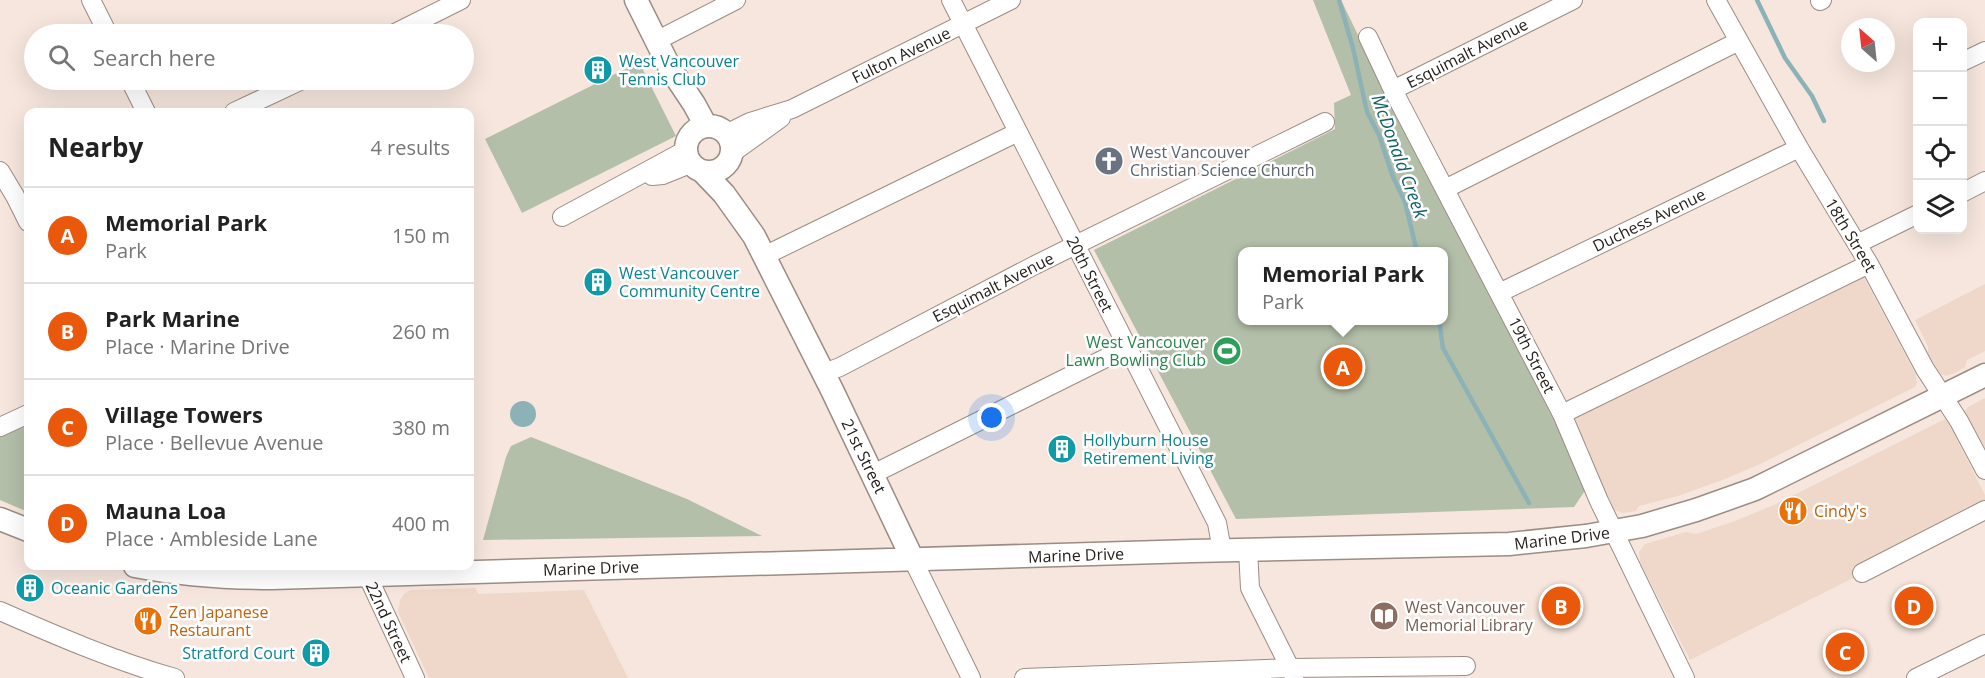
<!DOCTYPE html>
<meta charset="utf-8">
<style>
body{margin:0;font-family:"Open Sans",sans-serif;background:#f6f6f6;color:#222}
.controls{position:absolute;right:18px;top:18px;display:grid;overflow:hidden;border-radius:12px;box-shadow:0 6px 24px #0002}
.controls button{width:54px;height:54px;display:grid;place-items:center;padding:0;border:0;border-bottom:2px solid #e0e0e0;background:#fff;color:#222;font:30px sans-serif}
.compass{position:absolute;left:1841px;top:18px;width:54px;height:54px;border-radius:50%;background:#fff;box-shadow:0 6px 24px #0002;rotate:333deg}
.you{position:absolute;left:992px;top:418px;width:21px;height:21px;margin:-15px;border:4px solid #fff;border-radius:50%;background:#1a73e8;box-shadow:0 0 0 9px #1a73e833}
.badge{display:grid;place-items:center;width:39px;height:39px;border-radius:50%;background:#ea580c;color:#fff;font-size:20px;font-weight:700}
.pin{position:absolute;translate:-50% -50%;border:3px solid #fff;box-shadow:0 2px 6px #0006}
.popup{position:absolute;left:1238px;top:247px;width:210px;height:78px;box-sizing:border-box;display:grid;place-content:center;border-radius:12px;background:#fff;filter:drop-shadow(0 2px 4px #0005);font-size:20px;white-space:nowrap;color:#767676}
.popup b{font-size:22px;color:#222}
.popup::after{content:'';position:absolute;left:50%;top:100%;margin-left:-12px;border:12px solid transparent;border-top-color:#fff}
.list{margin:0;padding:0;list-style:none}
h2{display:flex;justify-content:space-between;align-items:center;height:78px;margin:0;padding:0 24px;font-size:26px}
h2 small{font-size:20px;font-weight:400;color:#767676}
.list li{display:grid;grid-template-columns:39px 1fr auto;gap:18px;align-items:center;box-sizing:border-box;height:96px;padding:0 24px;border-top:2px solid #e0e0e0}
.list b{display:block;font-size:22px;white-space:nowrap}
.list p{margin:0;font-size:20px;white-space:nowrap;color:#767676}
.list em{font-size:20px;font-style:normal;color:#767676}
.icon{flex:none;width:33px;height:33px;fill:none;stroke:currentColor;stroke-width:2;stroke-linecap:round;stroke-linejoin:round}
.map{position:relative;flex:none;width:1985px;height:678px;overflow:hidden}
.search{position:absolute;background:#fff;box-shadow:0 6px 24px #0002;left:24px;top:24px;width:450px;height:66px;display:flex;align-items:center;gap:15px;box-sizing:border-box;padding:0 21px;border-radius:33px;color:#767676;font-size:22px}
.panel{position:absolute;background:#fff;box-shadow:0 6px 24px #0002;left:24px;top:108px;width:450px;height:462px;border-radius:12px}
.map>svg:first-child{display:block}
.built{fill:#efd8ca}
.green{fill:#b3bfa9;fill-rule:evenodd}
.water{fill:#8cb2b7}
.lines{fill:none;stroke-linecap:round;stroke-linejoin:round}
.stream{stroke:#8cb2b7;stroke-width:4.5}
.minor-casing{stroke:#9b8d84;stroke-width:20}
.major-casing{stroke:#9b8d84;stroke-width:25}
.minor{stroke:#fff;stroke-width:18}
.major{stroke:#fff;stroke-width:22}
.labels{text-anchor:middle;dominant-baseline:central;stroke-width:5;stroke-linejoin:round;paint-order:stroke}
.street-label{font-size:16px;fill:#27211e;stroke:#fff}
.culture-label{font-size:16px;fill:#0d838f;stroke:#fff;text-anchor:start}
.worship-label{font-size:16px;fill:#5b616d;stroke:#fff;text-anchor:start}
.leisure-label{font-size:16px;fill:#27864d;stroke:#fff;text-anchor:end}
.food-label{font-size:16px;fill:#c56008;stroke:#fff;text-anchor:start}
.education-label{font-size:16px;fill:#785e54;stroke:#fff;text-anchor:start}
.water-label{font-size:18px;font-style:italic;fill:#0f5f67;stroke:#fff}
</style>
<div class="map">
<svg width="1985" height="678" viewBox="0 0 1985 678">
<rect width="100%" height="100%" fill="#f6e6dd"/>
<!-- built -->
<path class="built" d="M1862,274L1915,373L1917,383L1915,387L1758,465L1725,479L1678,496L1639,506L1636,511L1623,513L1614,510L1587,459L1589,450L1575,423L1576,417Z
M1985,284V351L1967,360L1965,367L1955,373L1946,376L1940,374L1928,353V346L1915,320Z
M1985,398V462L1964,412L1968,407Z
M1945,419L1949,420L1957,432L1956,438L1985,495V512L1690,660L1640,562L1639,552L1645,544L1686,532L1696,534L1735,521L1776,504Z
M475,588L479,594L584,590L628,678H429L398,612L400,600L404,594L410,590Z"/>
<!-- green -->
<path class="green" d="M1313,0H1341L1390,101L1590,483L1574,507L1236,519L1094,250L1335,129L1334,103L1351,95ZM1242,252H1444V320H1242Z
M639,62L676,136L522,213L485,139Z
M28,422V512L0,500V435Z
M531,437L687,499L762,536L483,540L506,457L511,446Z"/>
<!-- water -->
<path class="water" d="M510 414a13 13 0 1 1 26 0a13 13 0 1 1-26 0Z"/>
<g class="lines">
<!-- stream -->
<path class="stream" d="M1339,0L1353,48L1367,112L1379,135L1393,177L1405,202L1417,252
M1757,0L1785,58L1812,96L1824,121
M1439,320L1443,348L1529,503"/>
<!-- minor casing -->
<g class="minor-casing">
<path id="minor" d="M91,0L108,34
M951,0L1217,523L1222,550
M1716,0L1799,148L1869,264L1925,369L1959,421L1985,470
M1820,1L1822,0
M393,34L461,0
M1368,37L1393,90L1562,414L1599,501L1685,678
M656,41L736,0
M1962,62L1985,51
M130,80L146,112
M1393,90L1573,0
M234,112L302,80
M726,134L750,122L792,109L1011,0
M731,154L781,118
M0,171L15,196L28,222
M652,176L663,175L690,164
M1445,189L1739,41
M1962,193L1985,181
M562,217L686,150
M1857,244L1918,214
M764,256L1018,132
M1499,293L1799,148
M824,373L840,367L1035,265L1325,122
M1562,414L1869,264
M0,427L28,414
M873,474L1128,347
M1248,550L1250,588L1294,676
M913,560L971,678
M363,566L415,678
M1862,573L1985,510
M0,611C57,636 115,661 175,678
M1024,678L1290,668L1466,666
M1916,678L1985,644"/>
</g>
<!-- major casing -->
<g class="major-casing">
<path id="major" d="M636,0L670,68L694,104L706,126
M686 149a23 23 0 1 1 46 0a23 23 0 1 1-46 0Z
M703,172L724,194L754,236L832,390L913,560
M0,519L28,530
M135,566C181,575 226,578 272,578L1193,551L1509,544L1586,536L1642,526L1696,510L1755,489L1985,375"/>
</g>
<!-- minor -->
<use href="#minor" class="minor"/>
<!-- major -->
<use href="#major" class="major"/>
</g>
<!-- icons -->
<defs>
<g id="building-disc" transform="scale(1.5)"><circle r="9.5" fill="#0f9aa8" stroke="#fff"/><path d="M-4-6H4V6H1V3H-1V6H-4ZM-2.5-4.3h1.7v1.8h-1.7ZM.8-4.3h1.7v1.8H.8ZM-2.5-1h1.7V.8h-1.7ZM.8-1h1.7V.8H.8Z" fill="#fff"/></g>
<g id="church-disc" transform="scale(1.5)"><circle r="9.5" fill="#6b7280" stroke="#fff"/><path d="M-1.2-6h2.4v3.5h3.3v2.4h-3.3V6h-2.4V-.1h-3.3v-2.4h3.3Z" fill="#fff"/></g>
<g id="stadium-disc" transform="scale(1.5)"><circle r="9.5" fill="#2e9e5b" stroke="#fff"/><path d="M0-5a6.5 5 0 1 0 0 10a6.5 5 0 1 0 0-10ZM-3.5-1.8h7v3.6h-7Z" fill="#fff"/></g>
<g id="restaurant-disc" transform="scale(1.5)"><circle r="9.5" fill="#e8710a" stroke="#fff"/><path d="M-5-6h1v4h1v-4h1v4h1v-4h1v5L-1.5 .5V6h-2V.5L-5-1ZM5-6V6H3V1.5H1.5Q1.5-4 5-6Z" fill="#fff"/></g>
<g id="library-disc" transform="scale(1.5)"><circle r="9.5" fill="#8d6e63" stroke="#fff"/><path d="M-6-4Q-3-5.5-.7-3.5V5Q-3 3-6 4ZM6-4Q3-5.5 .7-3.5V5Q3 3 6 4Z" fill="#fff"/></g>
</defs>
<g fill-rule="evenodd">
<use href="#building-disc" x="598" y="70"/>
<use href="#church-disc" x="1109" y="161"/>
<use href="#building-disc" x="598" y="282"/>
<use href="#stadium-disc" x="1227" y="351"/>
<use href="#building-disc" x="1062" y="449"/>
<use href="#restaurant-disc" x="1793" y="511"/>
<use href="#building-disc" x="30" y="588"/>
<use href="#library-disc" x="1384" y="616"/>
<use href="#restaurant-disc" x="148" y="621"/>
<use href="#building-disc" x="316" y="653"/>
</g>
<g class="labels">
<!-- street labels -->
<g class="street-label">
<text transform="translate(1467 53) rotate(-27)">Esquimalt Avenue</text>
<text transform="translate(901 55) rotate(-26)">Fulton Avenue</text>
<text transform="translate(1649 220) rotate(-26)">Duchess Avenue</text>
<text transform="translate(1851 235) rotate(59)">18th Street</text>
<text transform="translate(1090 274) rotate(63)">20th Street</text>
<text transform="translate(993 287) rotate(-27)">Esquimalt Avenue</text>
<text transform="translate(1532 355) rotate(63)">19th Street</text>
<text transform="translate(864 456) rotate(64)">21st Street</text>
<text transform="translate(1562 538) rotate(-7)">Marine Drive</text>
<text transform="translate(1076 555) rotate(-2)">Marine Drive</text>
<text transform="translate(591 568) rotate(-2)">Marine Drive</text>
<text transform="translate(389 622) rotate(65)">22nd Street</text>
</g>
<!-- culture labels -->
<g class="culture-label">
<text x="619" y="61">West Vancouver<tspan x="619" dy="18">Tennis Club</tspan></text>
<text x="619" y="273">West Vancouver<tspan x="619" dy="18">Community Centre</tspan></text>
<text x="1083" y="440">Hollyburn House<tspan x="1083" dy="18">Retirement Living</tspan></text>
<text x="51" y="588">Oceanic Gardens</text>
<text x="295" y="653" text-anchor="end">Stratford Court</text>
</g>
<!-- worship labels -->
<g class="worship-label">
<text x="1130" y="152">West Vancouver<tspan x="1130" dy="18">Christian Science Church</tspan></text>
</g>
<!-- leisure labels -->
<g class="leisure-label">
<text x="1206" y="342">West Vancouver<tspan x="1206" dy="18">Lawn Bowling Club</tspan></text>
</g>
<!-- food labels -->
<g class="food-label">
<text x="1814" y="511">Cindy's</text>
<text x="169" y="612">Zen Japanese<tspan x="169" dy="18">Restaurant</tspan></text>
</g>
<!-- education labels -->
<g class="education-label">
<text x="1405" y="607">West Vancouver<tspan x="1405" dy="18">Memorial Library</tspan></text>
</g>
<!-- water labels -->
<g class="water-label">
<text transform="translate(1400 156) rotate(70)">McDonald Creek</text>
</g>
</g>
</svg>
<div class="controls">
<button>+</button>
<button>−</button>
<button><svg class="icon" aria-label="locate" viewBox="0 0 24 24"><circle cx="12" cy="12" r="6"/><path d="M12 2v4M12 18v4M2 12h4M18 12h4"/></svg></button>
<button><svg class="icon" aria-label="layers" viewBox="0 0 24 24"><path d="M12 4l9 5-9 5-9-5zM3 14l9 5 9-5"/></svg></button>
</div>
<svg class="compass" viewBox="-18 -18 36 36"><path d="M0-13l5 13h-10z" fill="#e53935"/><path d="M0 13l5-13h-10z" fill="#767676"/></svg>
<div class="you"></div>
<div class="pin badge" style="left:1343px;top:367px">A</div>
<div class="popup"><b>Memorial Park</b>Park</div>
<div class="pin badge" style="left:1561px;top:606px">B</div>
<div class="pin badge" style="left:1845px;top:652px">C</div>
<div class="pin badge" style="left:1914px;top:606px">D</div>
<div class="search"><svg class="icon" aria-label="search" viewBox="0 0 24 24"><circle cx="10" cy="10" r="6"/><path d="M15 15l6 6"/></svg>Search here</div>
<section class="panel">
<h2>Nearby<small>4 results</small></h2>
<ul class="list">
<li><span class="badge">A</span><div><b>Memorial Park</b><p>Park</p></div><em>150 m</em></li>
<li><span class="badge">B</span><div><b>Park Marine</b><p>Place · Marine Drive</p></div><em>260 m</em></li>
<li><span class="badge">C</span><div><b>Village Towers</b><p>Place · Bellevue Avenue</p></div><em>380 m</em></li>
<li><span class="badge">D</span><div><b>Mauna Loa</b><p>Place · Ambleside Lane</p></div><em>400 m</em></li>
</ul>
</section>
</div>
